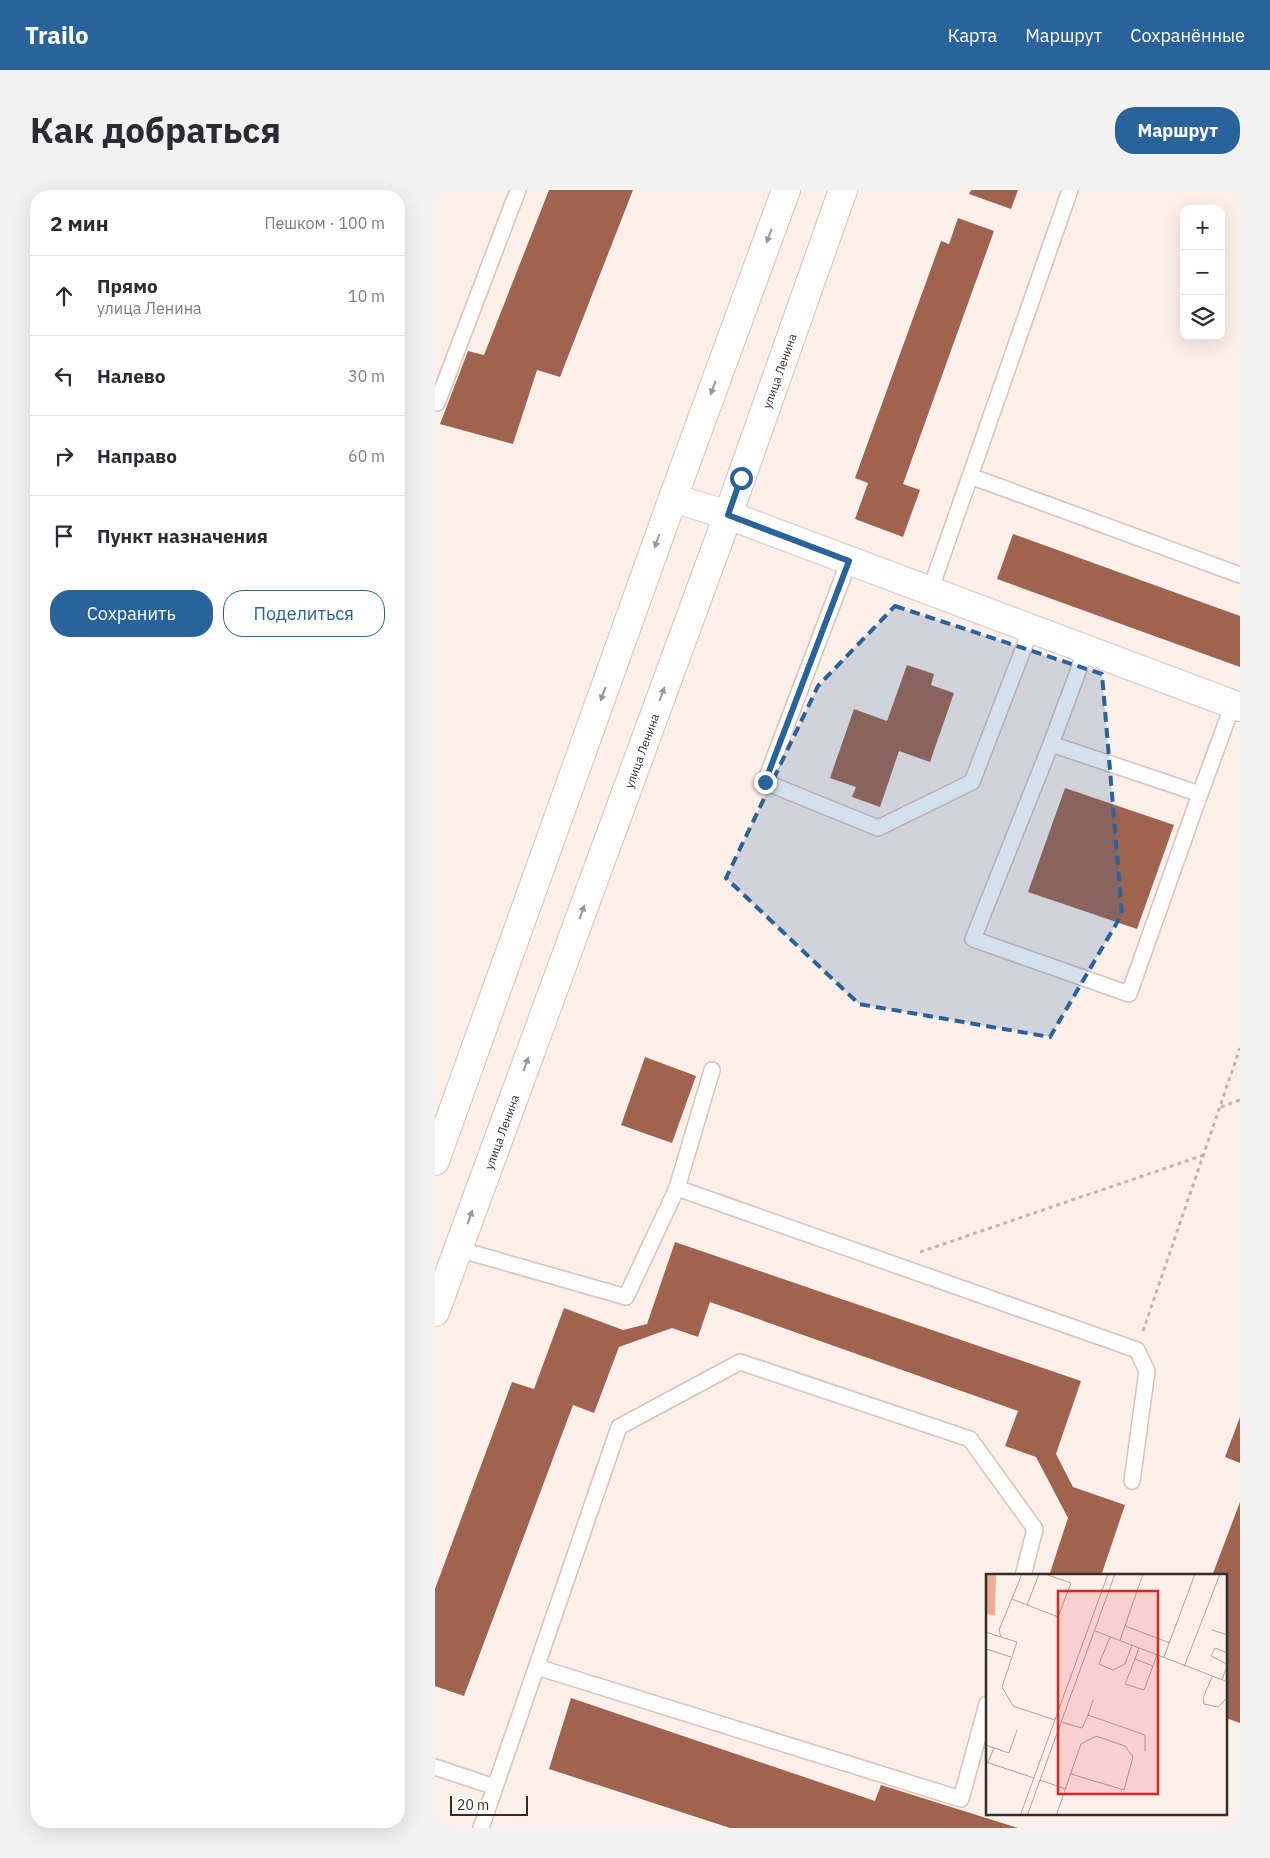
<!DOCTYPE html>
<html lang="ru">
<meta charset="utf-8">
<style>
body{margin:0;font-family:"IBM Plex Sans",sans-serif;background:#f2f2f3;color:#2b2b33}
.controls{position:absolute;right:15px;top:15px;display:grid;overflow:hidden;border-radius:10px;box-shadow:0 5px 20px #0002}
.controls button{width:45px;height:45px;display:grid;place-items:center;padding:0;border:0;border-bottom:1px solid #e1e1e2;background:#fff;color:#2b2b33;font:25px sans-serif}
.scale{position:absolute;left:15px;bottom:12px;width:78px;box-sizing:border-box;padding-left:5px;border:2px solid #352c28;border-top:0;font-size:14px;line-height:18px;white-space:nowrap;color:#352c28;-webkit-text-stroke:4px #fff;paint-order:stroke}
.stop{position:absolute;width:15px;height:15px;margin:-11px;border:4px solid #29639a;border-radius:50%;background:#fff}
.stop.end{background:#29639a;border-color:#fff;box-shadow:0 1px 5px #0008}
.list{margin:0;padding:0;list-style:none}
h2{display:flex;justify-content:space-between;align-items:center;height:65px;margin:0;padding:0 20px;font-size:21px}
h2 small{font-size:16px;font-weight:400;color:#7c7c81}
.list li{display:grid;grid-template-columns:32px 1fr auto;gap:15px;align-items:center;box-sizing:border-box;height:80px;padding:0 20px;border-top:1px solid #e1e1e2}
.list b{display:block;font-size:19px;white-space:nowrap}
.list p{margin:0;font-size:16px;white-space:nowrap;color:#7c7c81}
.list em{font-size:16px;font-style:normal;color:#7c7c81}
.actions{display:flex;gap:10px;padding:15px 20px}
.actions a{flex:1;padding:11px 0;border:1px solid #29639a;border-radius:20px;text-align:center;font-size:18px;color:#29639a}
.actions .main{background:#29639a;color:#fff}
.icon{flex:none;width:28px;height:28px;fill:none;stroke:currentColor;stroke-width:2;stroke-linecap:round;stroke-linejoin:round}
.map{position:relative;flex:none;width:805px;height:1638px;overflow:hidden;border-radius:20px}
header{display:flex;align-items:center;gap:30px;box-sizing:border-box;height:70px;padding:0 25px;background:#29639a;color:#fff}
header strong{font-size:24px}
nav{display:flex;gap:28px;margin-inline-start:auto;font-size:18px}
.intro{display:flex;align-items:center;justify-content:space-between;box-sizing:border-box;height:120px;padding:0 30px}
h1{margin:0;font-size:35px}
.button{padding:12px 22px;border-radius:20px;background:#29639a;color:#fff;font-size:18px;font-weight:700}
main{display:flex;gap:30px;padding:0 30px}
aside{flex:1;background:#fff;border-radius:20px;box-shadow:0 5px 20px #0002}
.map>svg:first-child{display:block}
.building{fill:#9f644f}
.lines{fill:none;stroke-linecap:round;stroke-linejoin:round}
.service-casing{stroke:#d8c1b9;stroke-width:18}
.minor-casing{stroke:#d8c1b9;stroke-width:30}
.secondary-casing{stroke:#d8c1b9;stroke-width:30}
.path{stroke:#c0b3af;stroke-width:3;stroke-dasharray:4 4;stroke-linecap:butt}
.service{stroke:#fff;stroke-width:15}
.minor{stroke:#fff;stroke-width:28}
.secondary{stroke:#fff;stroke-width:28}
.oneway{fill:#9a9694}
.route{stroke:#29639a;stroke-width:6}
.marked{fill:#29639a;fill-opacity:0.2;stroke:#29639a;stroke-width:4;stroke-dasharray:10 6;stroke-linejoin:round}
.labels{text-anchor:middle;dominant-baseline:central;stroke-width:5;stroke-linejoin:round;paint-order:stroke}
.street-label{font-size:12px;fill:#352c28;stroke:#fff}
.inset-road{fill:none;stroke:#ada19c;stroke-width:1}
.view{fill:#d62828;fill-opacity:0.15;stroke:#d62828;stroke-width:2.5}
.inset-edge{fill:none;stroke:#352c28;stroke-width:2.5}
</style>
<header>
<strong>Trailo</strong>
<nav><a>Карта</a><a>Маршрут</a><a>Сохранённые</a></nav>
</header>
<div class="intro"><h1>Как добраться</h1><a class="button">Маршрут</a></div>
<main>
<aside>
<h2>2 мин<small>Пешком · 100 m</small></h2>
<ul class="list">
<li><svg class="icon" aria-label="ahead" viewBox="0 0 24 24"><path d="M12 20V5M6 11l6-6 6 6"/></svg><div><b>Прямо</b><p>улица Ленина</p></div><em>10 m</em></li>
<li><svg class="icon" aria-label="left" viewBox="0 0 24 24"><path d="M17 20v-9H6M10 6l-5 5 5 5"/></svg><div><b>Налево</b></div><em>30 m</em></li>
<li><svg class="icon" aria-label="right" viewBox="0 0 24 24"><path d="M7 20v-9h11M14 6l5 5-5 5"/></svg><div><b>Направо</b></div><em>60 m</em></li>
<li><svg class="icon" aria-label="arrive" viewBox="0 0 24 24"><path d="M6 21V4h12l-3 4 3 4H6"/></svg><div><b>Пункт назначения</b></div></li>
</ul>
<div class="actions"><a class="main">Сохранить</a><a>Поделиться</a></div>
</aside>
<div class="map">
<svg width="805" height="1638" viewBox="0 0 805 1638">
<rect width="100%" height="100%" fill="#fdefea"/>
<!-- building -->
<path class="building" d="M114,0H198L125,187L102,180L78,254L5,234L33,161L49,165Z
M536,0H583L576,19L534,4Z
M523,28L559,41L468,294L485,300L468,347L420,329L433,293L420,288L506,51L514,54Z
M578,344L805,426V477L562,389Z
M472,475L499,484L496,495L519,503L495,572L464,561L445,617L417,607L421,597L395,588L419,519L452,531Z
M630,598L739,635L702,739L593,702Z
M210,867L261,886L237,953L186,935Z
M240,1052L646,1191L621,1264L638,1297L690,1315L666,1386H614L633,1328L601,1267L570,1256L583,1221L275,1112L263,1147L237,1138L184,1157L159,1223L138,1215L29,1506L0,1496V1399L77,1192L99,1199L129,1118L188,1140L212,1134Z
M805,1227V1273L790,1267Z
M805,1312V1533L791,1528V1386H777Z
M136,1508L440,1611L446,1595L583,1638H295L114,1579Z"/>
<g class="lines">
<!-- service casing -->
<g class="service-casing">
<path id="service" d="M0,212L2,213L83,0
M535,286L805,385
M414,371L330,592L443,638L537,592L596,439
M495,401L635,0
M651,460L616,554L765,604L798,514
M616,554L538,749L694,804L765,604
M242,998L277,880
M23,1059L191,1107L242,998L702,1160L712,1181L697,1291
M102,1477L526,1609L552,1514
M0,1577L60,1597
M46,1638L184,1237L305,1172L535,1249L600,1339L588,1386"/>
</g>
<!-- minor casing -->
<g class="minor-casing">
<path id="minor" d="M293,325L805,517"/>
</g>
<!-- secondary casing -->
<g class="secondary-casing">
<g id="secondary">
<path d="M238,308L293,325"/>
<path d="M0,971L238,308L351,0"/>
<path id="s1" d="M0,1122L293,325L408,0"/>
</g>
</g>
<!-- path -->
<path class="path" d="M786,917L805,910
M485,1062L769,965
M708,1141L805,858"/>
<!-- service -->
<use href="#service" class="service"/>
<!-- minor -->
<use href="#minor" class="minor"/>
<!-- secondary -->
<use href="#secondary" class="secondary"/>
</g>
<!-- one-way arrows -->
<defs><path id="oneway-solid" d="M-6-.8H1V-3.2L6.5 0L1 3.2V.8H-6Z" transform="scale(1.25)"/></defs>
<g class="oneway">
<use href="#oneway-solid" transform="translate(334 46) rotate(110)"/>
<use href="#oneway-solid" transform="translate(278 198) rotate(110)"/>
<use href="#oneway-solid" transform="translate(222 351) rotate(110)"/>
<use href="#oneway-solid" transform="translate(168 504) rotate(110)"/>
<use href="#oneway-solid" transform="translate(227 504) rotate(-70)"/>
<use href="#oneway-solid" transform="translate(147 722) rotate(-70)"/>
<use href="#oneway-solid" transform="translate(91 874) rotate(-70)"/>
<use href="#oneway-solid" transform="translate(35 1027) rotate(-70)"/>
</g>
<g class="lines">
<!-- route -->
<path class="route" d="M306,288L293,325L414,371L330,592"/>
</g>
<!-- marked area -->
<path class="marked" d="M460,416L667,484L687,724L615,847L424,814L291,688L383,496Z"/>
<g class="labels">
<!-- street labels -->
<g class="street-label">
<text stroke="none"><textPath href="#s1" startOffset="1002">улица Ленина</textPath></text>
<text stroke="none"><textPath href="#s1" startOffset="598">улица Ленина</textPath></text>
<text stroke="none"><textPath href="#s1" startOffset="192">улица Ленина</textPath></text>
</g>
</g>
<!-- overview -->
<g transform="translate(551 1384)">
<rect width="241" height="241" fill="#fdefea"/>
<path d="M0,0H10L9,41L0,40Z" fill="#efad96"/>
<path class="inset-road" d="M36,0L13,56L15,63L31,68L16,113L27,132L69,146M26,25L72,43L85,9L59,0M41,31L53,0M139,52L184,69M226,56L242,61M109,57L242,108M0,58L15,63M124,63L113,90L127,96L139,90L146,71M134,66L157,0M153,74L149,85L167,92L171,80M0,75L25,83M178,83L209,0M149,85L139,110L158,116L167,92M241,90L225,82L229,74L242,79M198,93L234,0M226,103L217,124L218,130L232,133L242,123M236,105L242,90M102,141L107,126M75,148L96,154L102,141L159,161V177M0,171L8,174L2,188M8,174L23,179L31,156M0,188L48,204M54,206L80,215M34,242L122,0M41,242L129,0M70,242L95,170L110,162L139,172L147,183L138,216L85,200"/>
<path class="view" d="M72,17H172V220H72Z"/>
<rect width="241" height="241" class="inset-edge"/>
</g>
</svg>
<div class="controls">
<button>+</button>
<button>−</button>
<button><svg class="icon" aria-label="layers" viewBox="0 0 24 24"><path d="M12 4l9 5-9 5-9-5zM3 14l9 5 9-5"/></svg></button>
</div>
<div class="scale">20 m</div>
<div class="stop" style="left:306px;top:288px"></div>
<div class="stop end" style="left:330px;top:592px"></div>
</div>
</main>
